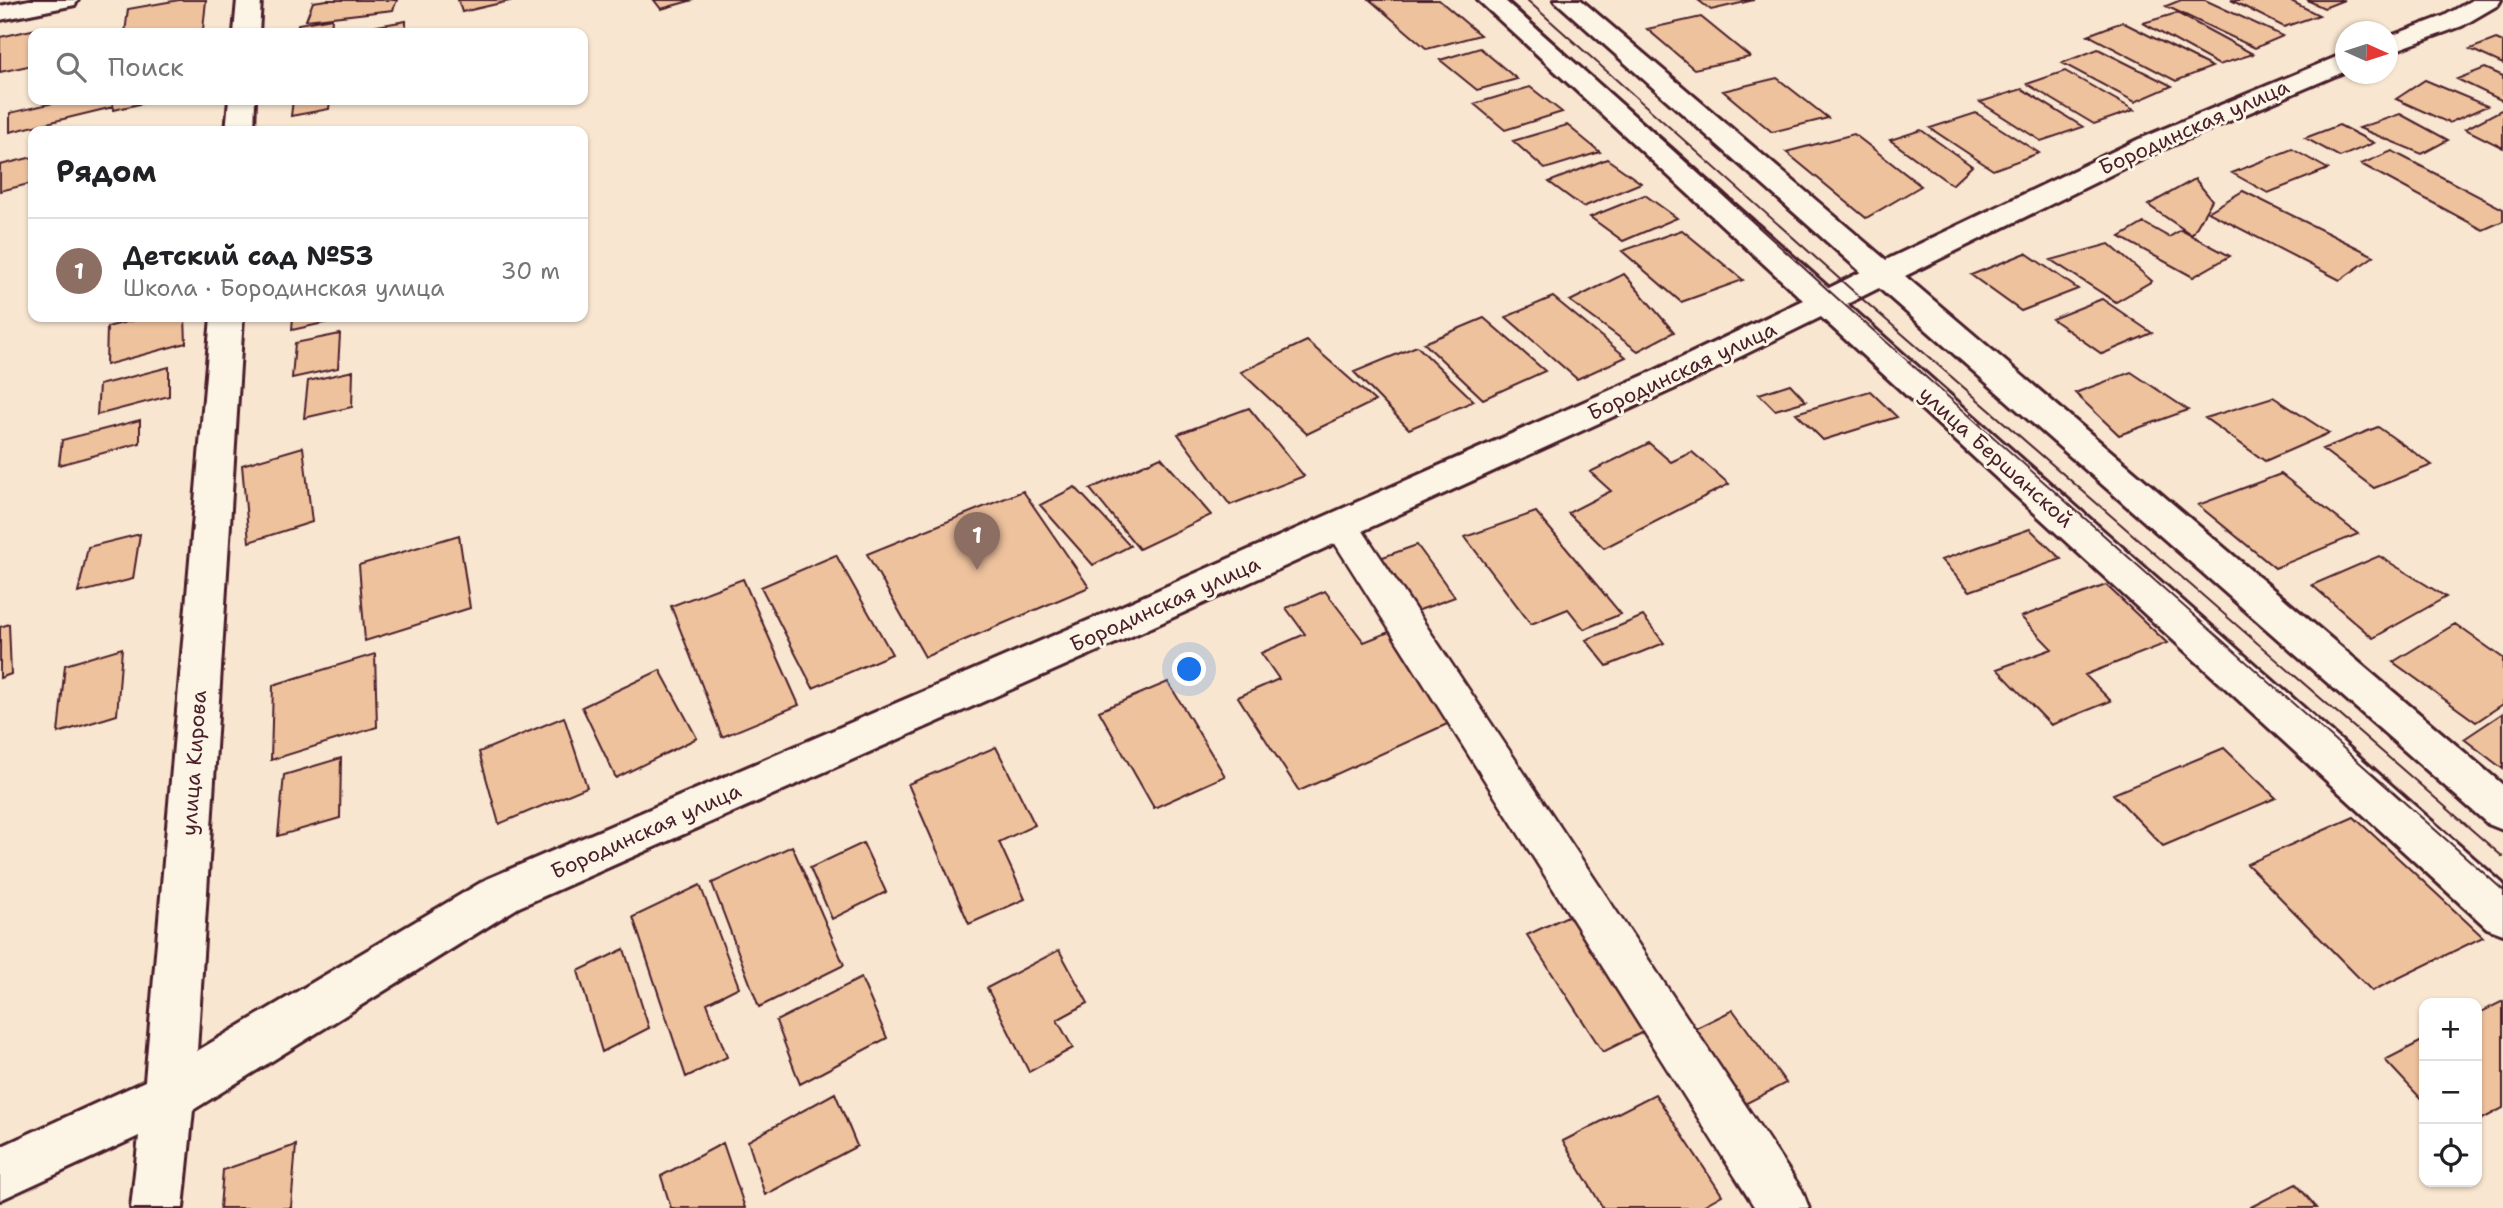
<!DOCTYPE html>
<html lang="ru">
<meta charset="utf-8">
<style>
body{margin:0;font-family:"Shantell Sans",sans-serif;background:#f6f6f6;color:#202124}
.controls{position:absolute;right:21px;bottom:21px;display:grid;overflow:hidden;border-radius:14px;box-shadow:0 2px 5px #0004}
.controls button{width:63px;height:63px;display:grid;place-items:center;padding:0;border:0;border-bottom:2px solid #e0e0e0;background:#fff;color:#202124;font:35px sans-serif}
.compass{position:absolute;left:2335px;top:21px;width:63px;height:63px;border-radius:50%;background:#fff;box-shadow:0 2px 5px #0004;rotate:93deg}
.you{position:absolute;left:1190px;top:670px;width:24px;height:24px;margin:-18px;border:5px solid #fff;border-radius:50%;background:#1a73e8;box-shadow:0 0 0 10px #1a73e833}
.badge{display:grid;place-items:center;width:46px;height:46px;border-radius:50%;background:#d93025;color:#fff;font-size:23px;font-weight:700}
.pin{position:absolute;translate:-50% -58px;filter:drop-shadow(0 2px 4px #0008)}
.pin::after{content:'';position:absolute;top:37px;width:24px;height:21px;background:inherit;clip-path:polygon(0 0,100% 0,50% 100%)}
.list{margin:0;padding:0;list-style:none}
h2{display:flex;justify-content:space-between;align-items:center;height:91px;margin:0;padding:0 28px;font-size:30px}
h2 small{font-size:23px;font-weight:400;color:#757577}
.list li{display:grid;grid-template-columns:46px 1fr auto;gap:21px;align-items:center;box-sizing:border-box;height:105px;padding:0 28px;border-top:2px solid #e0e0e0}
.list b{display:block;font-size:26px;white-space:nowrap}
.list p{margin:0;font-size:23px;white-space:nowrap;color:#757577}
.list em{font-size:23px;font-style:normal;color:#757577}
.icon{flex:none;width:38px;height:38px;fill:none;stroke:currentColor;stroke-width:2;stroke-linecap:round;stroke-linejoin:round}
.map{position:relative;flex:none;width:2503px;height:1208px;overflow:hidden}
.search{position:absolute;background:#fff;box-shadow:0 2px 5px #0004;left:28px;top:28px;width:560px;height:77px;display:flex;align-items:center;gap:18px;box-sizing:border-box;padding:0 24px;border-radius:14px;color:#757577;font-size:26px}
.panel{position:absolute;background:#fff;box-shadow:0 2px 5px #0004;left:28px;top:126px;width:560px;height:196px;border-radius:14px}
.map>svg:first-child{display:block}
.building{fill:#efc29e;stroke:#4a1f2b;stroke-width:2}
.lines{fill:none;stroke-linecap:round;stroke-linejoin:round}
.service-casing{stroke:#4a1f2b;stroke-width:5}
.minor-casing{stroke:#4a1f2b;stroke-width:6}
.tertiary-casing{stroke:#4a1f2b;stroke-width:6}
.service{fill:#fcf5e5;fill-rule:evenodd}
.minor{fill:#fcf5e5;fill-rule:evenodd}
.tertiary{fill:#fcf5e5;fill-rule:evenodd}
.tram{stroke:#4a1f2b;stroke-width:2}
.labels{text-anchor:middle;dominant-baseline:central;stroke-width:6;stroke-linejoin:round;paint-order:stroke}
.street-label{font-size:21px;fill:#4a1f2b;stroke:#fcf5e5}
</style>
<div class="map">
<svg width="2503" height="1208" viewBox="0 0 2503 1208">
<rect width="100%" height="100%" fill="#f8e6d0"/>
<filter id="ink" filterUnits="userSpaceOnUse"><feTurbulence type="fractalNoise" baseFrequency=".0143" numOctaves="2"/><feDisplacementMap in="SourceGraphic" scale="14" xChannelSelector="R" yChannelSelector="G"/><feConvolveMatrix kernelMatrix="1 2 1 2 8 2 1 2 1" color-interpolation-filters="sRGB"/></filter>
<g filter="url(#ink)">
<!-- building -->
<path class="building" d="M179,0H206L203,30L186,33H125L128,9Z
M327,0H397L393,10L306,20L313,2Z
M458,0H514L462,12Z
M654,0H693L661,9Z
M1370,0H1439L1480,35L1427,49Z
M1698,0H1754L1711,10Z
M2181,0H2205L2283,36L2255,48L2166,6Z
M2231,0H2289L2319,15L2284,27Z
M2307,0H2344L2324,8Z
M2177,13L2253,54L2219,65L2143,23Z
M1701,17L1750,57L1694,69L1647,29Z
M332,18L331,33H297L298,24Z
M406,21V33H348V31Z
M2122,22L2212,67L2176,81L2088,35Z
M45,27V33H33V65L0,72V37Z
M2496,39L2503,42V64L2470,49Z
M1480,48L1517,79L1477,90L1440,60Z
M2098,49L2172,86L2135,102L2062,63Z
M2485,68L2503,76V101L2457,79Z
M2065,71L2134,110L2094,124L2027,84Z
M1777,78L1828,118L1772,132L1723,91Z
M2425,80L2487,106L2449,123L2396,99Z
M1530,87L1562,112L1505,130L1474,104Z
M2022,89L2083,127L2041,141L1980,102Z
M66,100H112L113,107L10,132V113Z
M112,100H156L114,110Z
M293,100H330L329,109L291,116Z
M2501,110L2503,111V148L2465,129Z
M1976,113L2039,153L1993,170L1930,128Z
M2400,114L2448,140L2422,154L2359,128Z
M1567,125L1600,152L1545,169L1513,141Z
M2339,125L2374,143L2340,157L2305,138Z
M1921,130L1972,166L1952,185L1890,140Z
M1854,134L1921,186L1866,218L1786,152Z
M2292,149L2328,169L2268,193L2232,173Z
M2392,151L2503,209V221L2483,230L2361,164Z
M33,157V183L0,191V165Z
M1607,159L1641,183L1583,207L1549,182Z
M2195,179L2212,200L2192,235L2148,205Z
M2243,191L2374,256L2340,280L2208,212Z
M1645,195L1677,218L1623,241L1590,217Z
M2144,223L2169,237L2181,230L2230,256L2193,277L2120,237Z
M1682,230L1743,280L1681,302L1622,251Z
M2109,244L2152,281L2116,302L2051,260Z
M2026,253L2078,289L2021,311L1971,275Z
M1624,274L1674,332L1638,351L1570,301Z
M1553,297L1626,357L1577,379L1506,317Z
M2102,299L2152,333L2102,354L2052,319Z
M146,317H185L186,343L106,365L107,327Z
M293,317H351L292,330Z
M1484,318L1545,371L1483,399L1424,343Z
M340,334L338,368L292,378L295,343Z
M1307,341L1375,401L1307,434L1241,372Z
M1417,346L1474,401L1409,429L1354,372Z
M169,367V396L97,415L99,385Z
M353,371L352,407L304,418L308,381Z
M2131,372L2188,410L2119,435L2075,393Z
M1790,384L1806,401L1775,410L1759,394Z
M1870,391L1897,417L1823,440L1796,413Z
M2273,397L2329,433L2265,461L2205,418Z
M1249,408L1304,476L1230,505L1178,434Z
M140,420V443L59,465L62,440Z
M2378,427L2432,465L2374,488L2322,449Z
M1649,443L1671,462L1692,452L1729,484L1604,548L1568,513L1611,491L1590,472Z
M303,447L312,522L249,542L242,465Z
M1161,457L1211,515L1139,549L1090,489Z
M2281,474L2358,534L2275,568L2198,505Z
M1075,487L1130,546L1093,565L1040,505Z
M1023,491L1089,587L925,657L867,554Z
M1536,512L1621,614L1584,629L1568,609L1531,624L1465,537Z
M2030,529L2061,559L1970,591L1941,560Z
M140,534L133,579L78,593L88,547Z
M459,535L470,608L365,641L359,565Z
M1417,545L1455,597L1414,612L1377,559Z
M836,555L892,654L813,688L761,587Z
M2379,556L2446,597L2373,638L2312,585Z
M743,579L799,705L722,737L671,606Z
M2106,585L2167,643L2085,675L2111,701L2051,725L1997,669L2052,649L2021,617Z
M1325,591L1364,642L1389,632L1456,720L1299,791L1238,697L1279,679L1261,653L1305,634L1286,608Z
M1643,616L1664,643L1607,666L1586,640Z
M9,624L11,674L0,678V627Z
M2455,624L2503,658V704L2476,722L2393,662Z
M122,648L117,715L58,733L65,665Z
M375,654L377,727L271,760L273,685Z
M660,670L697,738L616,778L582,707Z
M1168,682L1225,776L1154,808L1099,711Z
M2503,713V769L2464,739Z
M564,717L587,787L499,824L479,752Z
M996,747L1035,825L999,842L1025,899L969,924L908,784Z
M2224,748L2276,798L2163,846L2113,794Z
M341,758L340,818L278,836L284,775Z
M2354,817L2483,937L2372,991L2247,864Z
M863,843L886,892L832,919L810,868Z
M792,846L844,965L759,1007L712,883Z
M700,885L739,987L707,1003L727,1057L686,1077L633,917Z
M1572,914L1649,1029L1603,1052L1527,935Z
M624,949L649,1028L602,1052L578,971Z
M1059,950L1088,1003L1057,1020L1073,1048L1029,1072L987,988Z
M861,978L887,1038L800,1084L776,1021Z
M2503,1001V1108L2477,1122V1014Z
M1733,1010L1786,1083L1737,1108L1686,1033Z
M2424,1040V1102L2385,1060Z
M835,1093L857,1146L765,1195L748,1141Z
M1655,1094L1722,1195L1699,1208H1603L1563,1141Z
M723,1143L745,1208H671L661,1176Z
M296,1145L291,1208H220L223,1170Z
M2296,1184L2317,1208H2249Z"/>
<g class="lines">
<!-- service casing -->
<g class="service-casing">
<path id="service" d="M1341,512L1353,516L1802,1190L1809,1208H1755L1329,534L1324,525L1329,516Z"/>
</g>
<!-- minor casing -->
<g class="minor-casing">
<path id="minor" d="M237,0H261L259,33H234Z
M1478,0H1504L1829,288L1861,272L1554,0H1581L1886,260L2139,139L2346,53V71L2159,151L1905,276L2503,785V830L2488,824L1879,288L1847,304L2503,884V934L2487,928L1821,317L1680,386L1143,631L519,907L193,1110L183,1208H131L139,1136L0,1200V1147L145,1081L211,317H243L197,1051L487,879L1115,609L1656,370L1803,300Z
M2472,0H2501L2498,5L2462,26L2388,53V37L2444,16Z
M229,100H255L254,131H226Z"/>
</g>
<!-- tertiary casing -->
<g class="tertiary-casing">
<path id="tertiary" d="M29,0H78L75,5L0,20V6Z"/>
</g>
<!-- service -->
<use href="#service" class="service"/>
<!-- minor -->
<use href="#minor" class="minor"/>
<!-- tertiary -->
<use href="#tertiary" class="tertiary"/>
<!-- tram -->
<path class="tram" d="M1508,0L1837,298L2503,890
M1527,0L1853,291L2503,857"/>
</g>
</g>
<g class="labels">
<!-- street labels -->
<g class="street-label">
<text transform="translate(2194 127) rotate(-24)">Бородинская улица</text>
<text transform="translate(1682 371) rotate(-25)">Бородинская улица</text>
<text transform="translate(1996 457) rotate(42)">улица Бершанской</text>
<text transform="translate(1165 604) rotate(-24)">Бородинская улица</text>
<text transform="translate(194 763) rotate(-86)">улица Кирова</text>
<text transform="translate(646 831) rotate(-24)">Бородинская улица</text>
</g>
</g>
</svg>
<div class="controls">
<button>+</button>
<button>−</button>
<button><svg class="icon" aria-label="locate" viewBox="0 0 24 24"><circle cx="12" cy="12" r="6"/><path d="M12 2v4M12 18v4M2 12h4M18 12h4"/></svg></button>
</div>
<svg class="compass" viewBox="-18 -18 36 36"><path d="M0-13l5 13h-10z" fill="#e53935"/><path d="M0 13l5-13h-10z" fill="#757577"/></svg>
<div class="you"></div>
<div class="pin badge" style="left:977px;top:570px;background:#8d6e63">1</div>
<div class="search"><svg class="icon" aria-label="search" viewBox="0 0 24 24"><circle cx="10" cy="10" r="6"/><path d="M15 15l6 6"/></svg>Поиск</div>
<section class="panel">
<h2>Рядом<small></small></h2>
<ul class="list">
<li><span class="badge" style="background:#8d6e63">1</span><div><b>Детский сад №53</b><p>Школа · Бородинская улица</p></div><em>30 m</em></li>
</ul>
</section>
</div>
